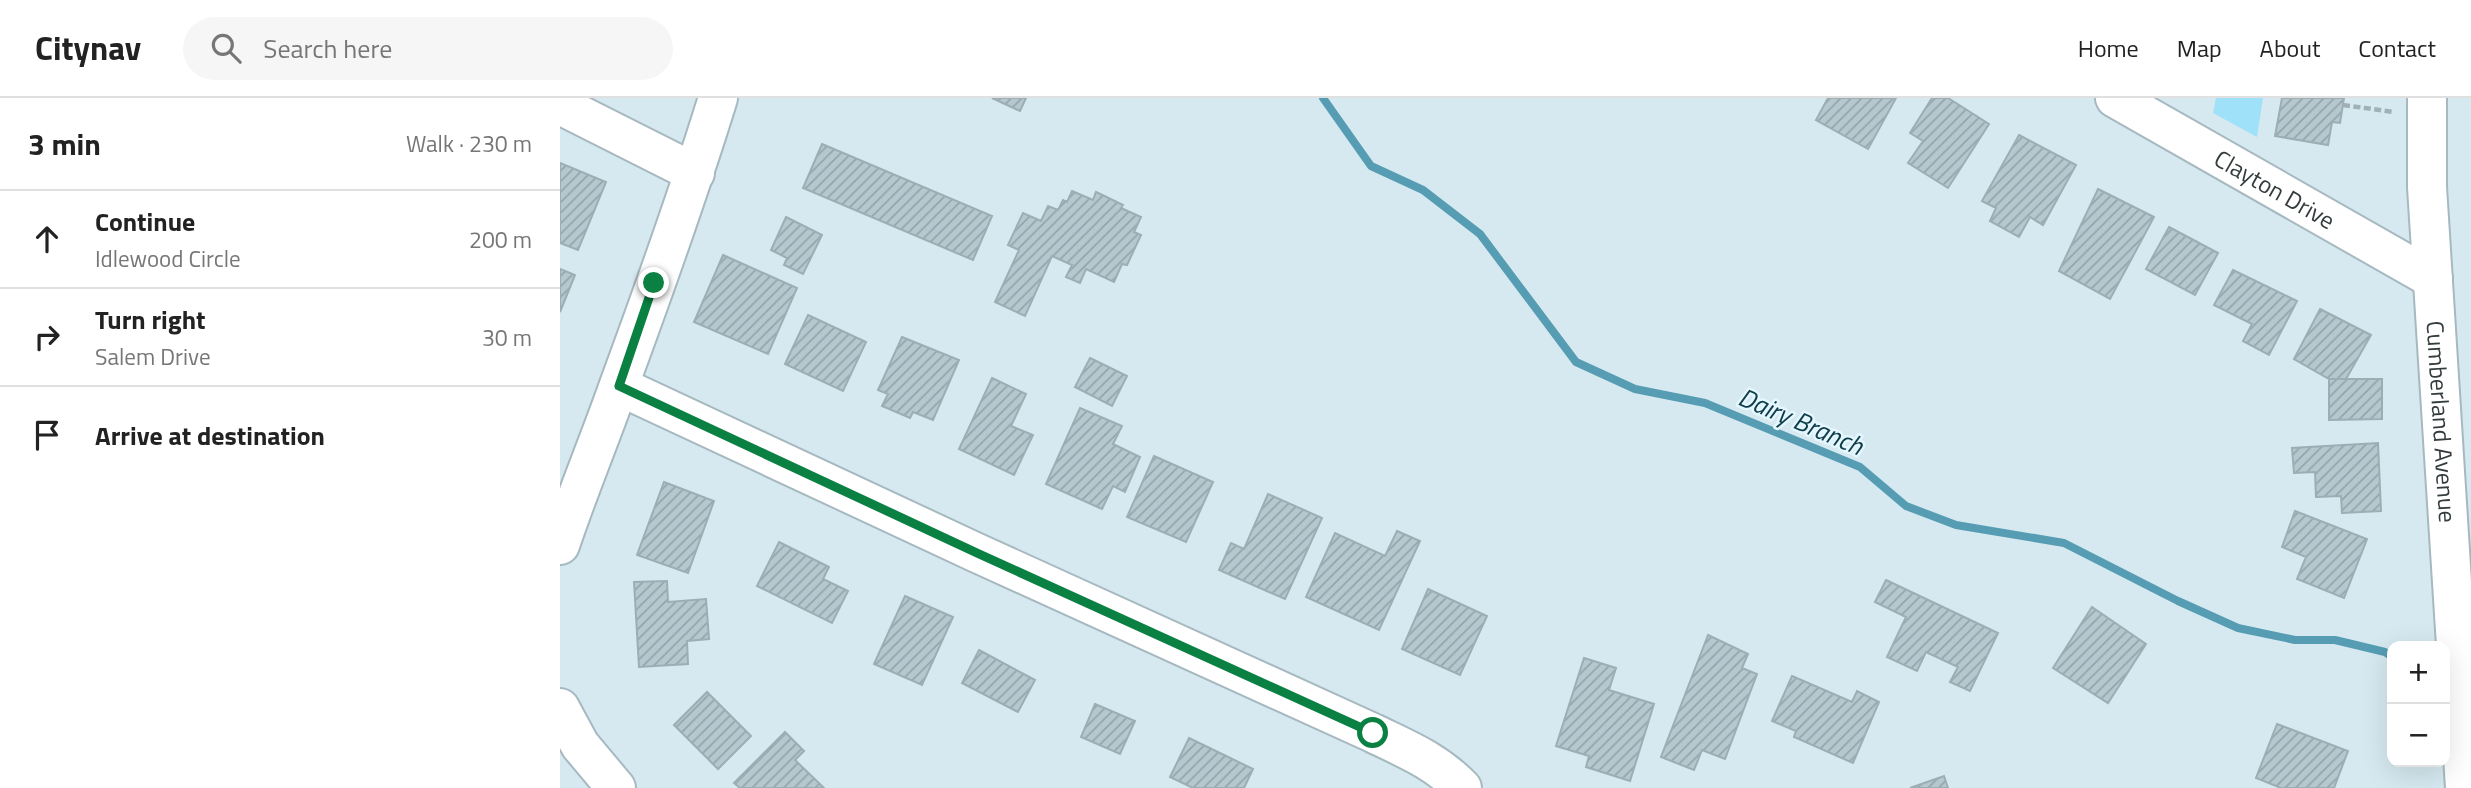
<!DOCTYPE html>
<meta charset="utf-8">
<style>
body{margin:0;font-family:"Titillium Web",sans-serif;background:#f6f6f6;color:#222}
.controls{position:absolute;right:21px;bottom:21px;display:grid;overflow:hidden;border-radius:14px;box-shadow:0 7px 28px #0002}
.controls button{width:63px;height:63px;display:grid;place-items:center;padding:0;border:0;border-bottom:2px solid #e0e0e0;background:#fff;color:#222;font:35px sans-serif}
.stop{position:absolute;width:21px;height:21px;margin:-16px;border:5px solid #0b8043;border-radius:50%;background:#fff}
.stop.end{background:#0b8043;border-color:#fff;box-shadow:0 2px 7px #0008}
.list{margin:0;padding:0;list-style:none}
h2{display:flex;justify-content:space-between;align-items:center;height:91px;margin:0;padding:0 28px;font-size:30px}
h2 small{font-size:23px;font-weight:400;color:#767676}
.list li{display:grid;grid-template-columns:46px 1fr auto;gap:21px;align-items:center;box-sizing:border-box;height:98px;padding:0 28px;border-top:2px solid #e0e0e0}
.list b{display:block;font-size:26px;white-space:nowrap}
.list p{margin:0;font-size:23px;white-space:nowrap;color:#767676}
.list em{font-size:23px;font-style:normal;color:#767676}
.icon{flex:none;width:38px;height:38px;fill:none;stroke:currentColor;stroke-width:2;stroke-linecap:round;stroke-linejoin:round}
.map{position:relative;flex:none;width:1911px;height:690px;overflow:hidden}
header{display:flex;align-items:center;gap:42px;box-sizing:border-box;height:98px;padding:0 35px;background:#fff;border-bottom:2px solid #e0e0e0}
header strong{font-size:33px}
nav{display:flex;gap:38px;margin-inline-start:auto;font-size:24px}
.search{width:490px;height:63px;background:#f6f6f6;display:flex;align-items:center;gap:18px;box-sizing:border-box;padding:0 24px;border-radius:38px;color:#767676;font-size:26px}
main{display:flex}
aside{flex:1;background:#fff}
.map>svg:first-child{display:block}
.grass{fill:#9fe1f8}
.lines{fill:none;stroke-linecap:round;stroke-linejoin:round}
.stream{stroke:#569db4;stroke-width:8}
.building{fill:url(#building-hatch);stroke:#9caeb4;stroke-width:2}
.minor-casing{stroke:#a7b9c0;stroke-width:42}
.path{stroke:#a0b0b5;stroke-width:4.5;stroke-dasharray:7 3.5;stroke-linecap:butt}
.minor{stroke:#fff;stroke-width:38}
.route{stroke:#0b8043;stroke-width:9}
.labels{text-anchor:middle;dominant-baseline:central;stroke-width:5;stroke-linejoin:round;paint-order:stroke}
.street-label{font-size:24px;fill:#343c3e;stroke:#e4f7fe}
.water-label{font-size:26px;font-style:italic;fill:#0e3c49;stroke:#e4f7fe}
</style>
<header>
<strong>Citynav</strong>
<div class="search"><svg class="icon" aria-label="search" viewBox="0 0 24 24"><circle cx="10" cy="10" r="6"/><path d="M15 15l6 6"/></svg>Search here</div>
<nav><a>Home</a><a>Map</a><a>About</a><a>Contact</a></nav>
</header>
<main>
<aside>
<h2>3 min<small>Walk · 230 m</small></h2>
<ul class="list">
<li><svg class="icon" aria-label="ahead" viewBox="0 0 24 24"><path d="M12 20V5M6 11l6-6 6 6"/></svg><div><b>Continue</b><p>Idlewood Circle</p></div><em>200 m</em></li>
<li><svg class="icon" aria-label="right" viewBox="0 0 24 24"><path d="M7 20v-9h11M14 6l5 5-5 5"/></svg><div><b>Turn right</b><p>Salem Drive</p></div><em>30 m</em></li>
<li><svg class="icon" aria-label="arrive" viewBox="0 0 24 24"><path d="M6 21V4h12l-3 4 3 4H6"/></svg><div><b>Arrive at destination</b></div></li>
</ul>
</aside>
<div class="map">
<svg width="1911" height="690" viewBox="0 0 1911 690">
<defs>
<pattern id="building-hatch" width="6" height="6" patternUnits="userSpaceOnUse" patternTransform="scale(1.75)"><rect width="6" height="6" fill="#b6c8cf"/><path d="M-1 1l2-2M0 6l6-6M5 7l2-2" fill="none" stroke="#95a4a9"/></pattern>
</defs>
<rect width="100%" height="100%" fill="#d6e9f0"/>
<!-- grass -->
<path class="grass" d="M1656,0H1703L1697,39L1653,15Z"/>
<g class="lines">
<!-- stream -->
<path class="stream" d="M763,0L811,68L863,92L920,136L1016,264L1075,291L1145,305L1300,369L1346,408L1396,427L1504,445L1618,503L1678,530L1735,542H1775L1825,554L1832,559"/>
</g>
<!-- building -->
<path class="building" d="M432,0H466L460,13Z
M1268,0H1336L1308,51L1256,22Z
M1372,0H1388L1429,26L1388,90L1348,65L1363,43L1350,35Z
M1722,0H1784L1780,25L1772,24L1768,47L1715,38Z
M1459,37L1516,67L1483,127L1470,119L1459,139L1430,123L1436,110L1422,103Z
M262,46L432,118L413,162L243,90Z
M0,65L46,84L18,152L0,145Z
M1538,91L1594,119L1550,201L1499,173Z
M512,93L533,102L536,94L563,107L561,110L581,119L574,134L581,137L567,167L562,166L554,184L526,171L520,185L506,179L512,167L492,158L465,218L435,204L459,152L448,147L463,115L481,123L488,108L498,112L503,102L507,104Z
M226,119L262,137L243,176L224,167L227,160L211,152Z
M1609,129L1658,155L1635,197L1586,171Z
M163,157L237,190L208,256L134,224Z
M0,171L15,177L0,214Z
M1673,172L1737,203L1709,257L1683,243L1692,226L1654,207Z
M1760,211L1811,237L1786,281H1769L1734,261Z
M248,217L306,244L283,293L225,266Z
M342,239L399,262L373,322L353,314L350,320L322,308L328,296L318,292Z
M530,260L567,278L552,308L515,289Z
M432,280L466,296L451,328L473,337L454,377L399,351Z
M1769,281H1822V321L1769,322Z
M520,310L562,328L553,346L580,359L565,394L553,388L542,411L486,386Z
M1818,345L1821,413L1782,415L1781,398L1756,399L1755,374L1734,375L1732,350Z
M594,358L653,384L626,444L567,419Z
M104,384L154,403L128,475L77,457Z
M708,396L762,420L725,501L659,472L671,445L684,451Z
M1735,413L1807,441L1784,500L1737,481L1746,459L1722,449Z
M837,433L860,443L819,532L746,499L775,435L825,458Z
M219,444L269,469L263,481L288,493L272,525L197,488Z
M1326,482L1438,535L1410,593L1390,584L1398,569L1366,554L1357,573L1327,559L1346,519L1315,504Z
M107,483L108,504L146,501L149,541L127,543L128,566L79,569L74,484Z
M868,491L927,518L900,577L842,551Z
M345,498L393,519L362,587L314,566Z
M1532,509L1586,546L1548,605L1493,570Z
M1148,537L1188,556L1182,570L1197,576L1165,661L1142,652L1134,672L1101,659Z
M419,552L475,582L458,614L402,585Z
M1024,560L1056,570L1049,592L1094,606L1070,683L1026,669L1029,658L996,648Z
M1232,578L1292,604L1297,593L1319,604L1293,665L1234,639L1236,633L1212,623Z
M147,594L191,638L158,671L114,627Z
M535,606L575,623L560,656L521,639Z
M1717,626L1788,653L1774,690H1721L1696,680Z
M225,634L244,653L235,662L264,690H180L174,685Z
M629,640L693,671L684,690H633L610,679Z
M1384,678L1388,690H1350Z"/>
<g class="lines">
<!-- minor casing -->
<g class="minor-casing">
<g id="minor">
<path id="s1" d="M1555,0L1873,181"/>
<path id="s2" d="M1867,0V89L1905,690"/>
<path d="M0,7L135,75"/>
<path d="M59,288L417,455L813,635C846,651 876,663 902,690"/>
<path d="M0,447C18,393 40,341 59,287C94,192 128,97 158,0"/>
<path d="M0,610L20,647L56,690"/>
</g>
</g>
<!-- path -->
<path class="path" d="M1783,7L1834,14"/>
<!-- minor -->
<use href="#minor" class="minor"/>
</g>
<g class="lines">
<!-- route -->
<path class="route" d="M94,185L59,288L417,455L813,635"/>
</g>
<g class="labels">
<!-- street labels -->
<g class="street-label">
<text stroke="none"><textPath href="#s1" startOffset="184">Clayton Drive</textPath></text>
<text stroke="none"><textPath href="#s2" startOffset="324">Cumberland Avenue</textPath></text>
</g>
<!-- water labels -->
<g class="water-label">
<text transform="translate(1241 323) rotate(23)">Dairy Branch</text>
</g>
</g>
</svg>
<div class="controls">
<button>+</button>
<button>−</button>
</div>
<div class="stop" style="left:813px;top:635px"></div>
<div class="stop end" style="left:94px;top:185px"></div>
</div>
</main>
